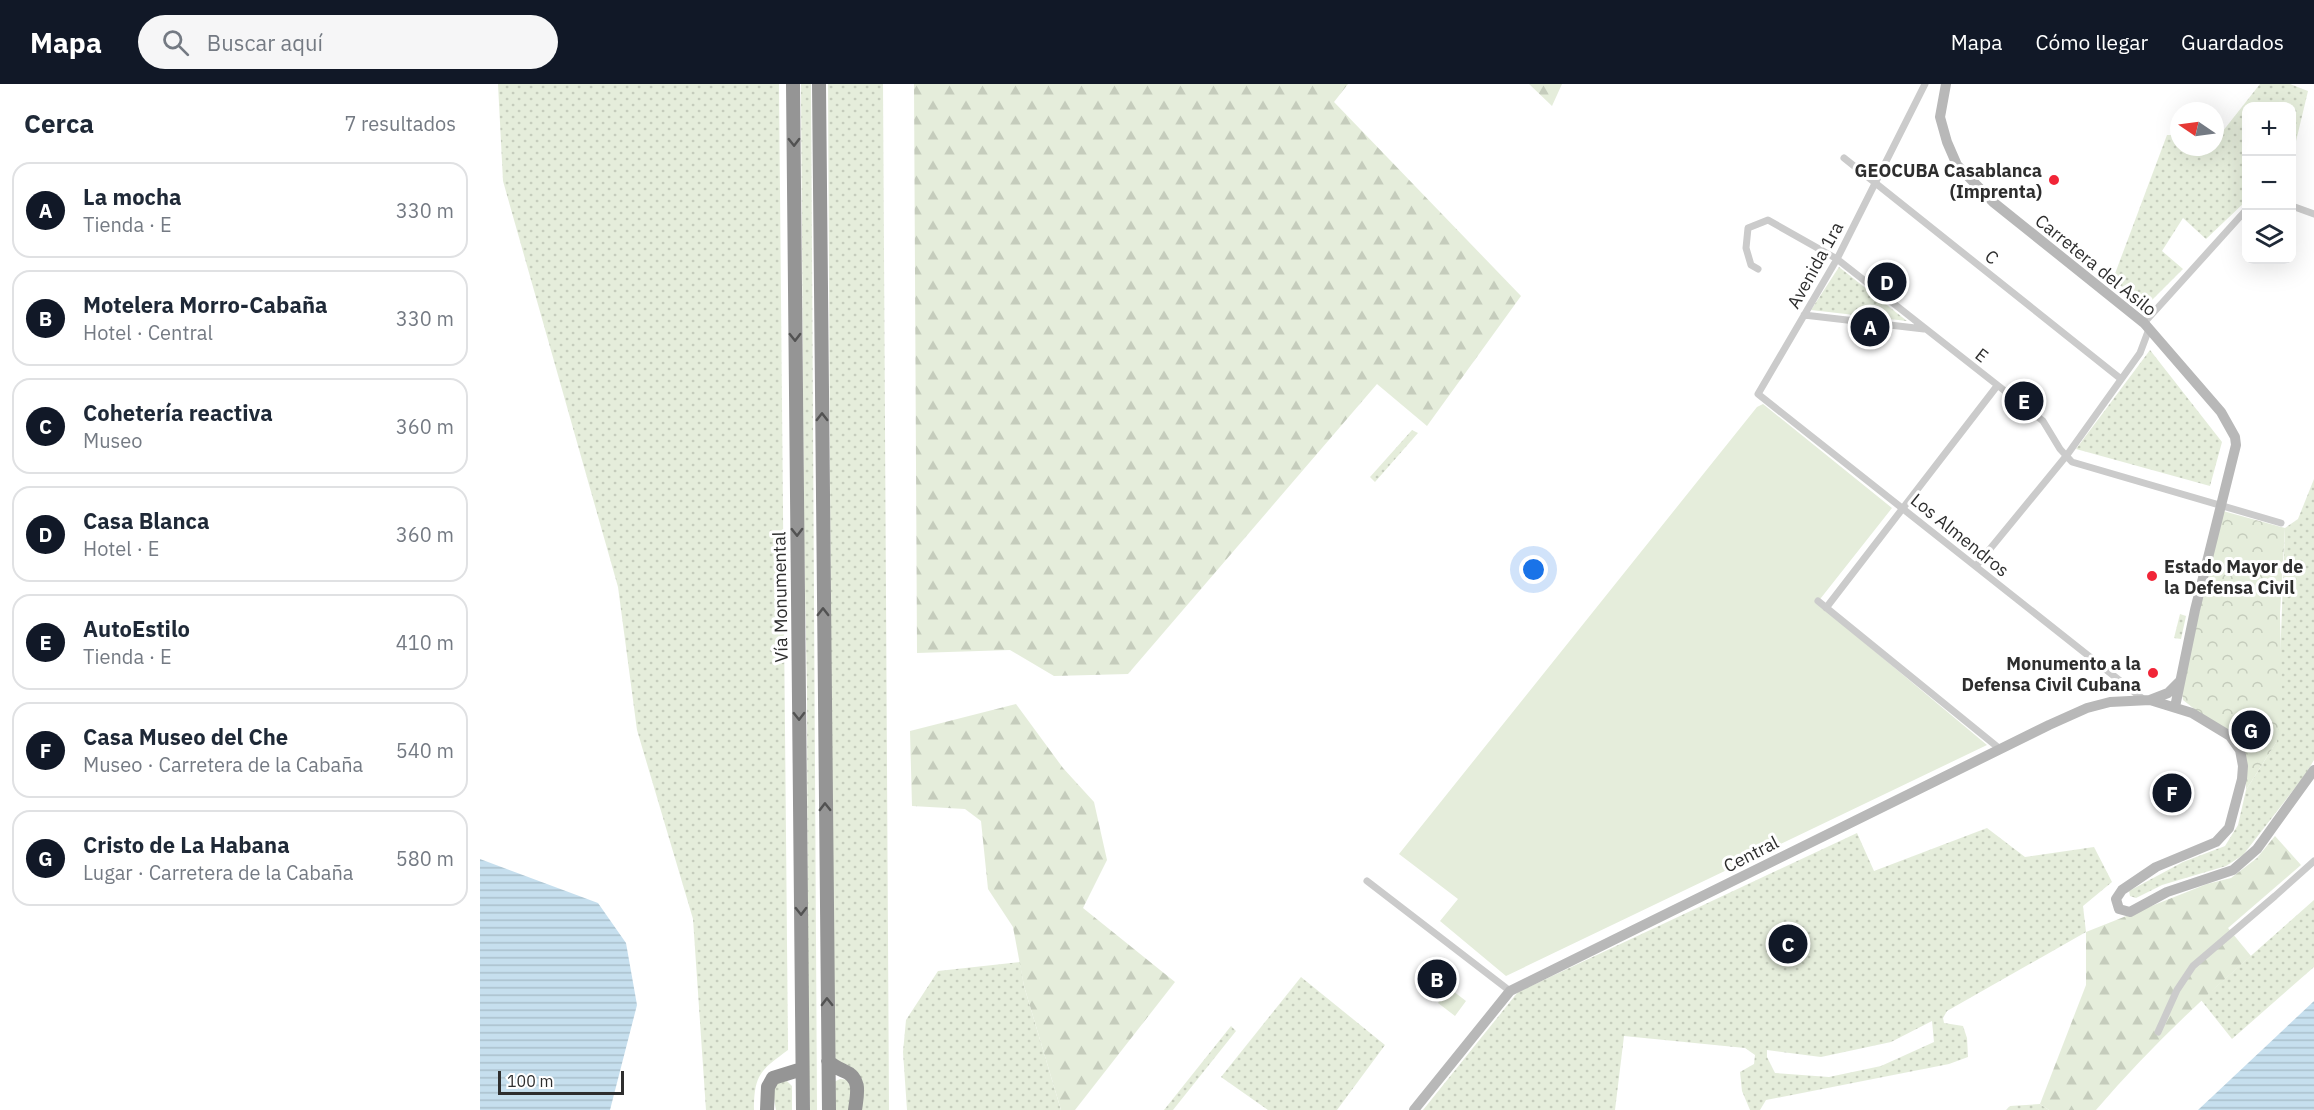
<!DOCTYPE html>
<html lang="es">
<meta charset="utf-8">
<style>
body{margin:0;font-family:"IBM Plex Sans",sans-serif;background:#f6f6f7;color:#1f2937}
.controls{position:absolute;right:18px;top:18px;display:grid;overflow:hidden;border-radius:12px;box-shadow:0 6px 24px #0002}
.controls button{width:54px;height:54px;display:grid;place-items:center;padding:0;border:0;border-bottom:2px solid #e0e1e3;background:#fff;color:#1f2937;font:30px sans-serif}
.compass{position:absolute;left:1690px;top:18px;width:54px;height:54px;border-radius:50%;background:#fff;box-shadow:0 6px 24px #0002;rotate:283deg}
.scale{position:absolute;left:18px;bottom:15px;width:126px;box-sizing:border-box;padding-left:6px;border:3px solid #2e2e2e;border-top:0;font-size:16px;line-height:21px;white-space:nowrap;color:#2e2e2e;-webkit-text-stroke:4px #fff;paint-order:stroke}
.you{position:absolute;left:1054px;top:486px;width:21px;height:21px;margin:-15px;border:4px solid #fff;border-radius:50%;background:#1a73e8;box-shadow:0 0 0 9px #1a73e833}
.badge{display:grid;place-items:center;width:39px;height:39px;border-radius:50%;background:#111827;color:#fff;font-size:20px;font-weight:700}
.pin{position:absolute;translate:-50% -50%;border:3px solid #fff;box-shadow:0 2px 6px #0006}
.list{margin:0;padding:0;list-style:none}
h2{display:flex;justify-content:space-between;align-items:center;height:78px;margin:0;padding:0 24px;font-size:26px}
h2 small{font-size:20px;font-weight:400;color:#747a83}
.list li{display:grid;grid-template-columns:39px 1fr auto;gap:18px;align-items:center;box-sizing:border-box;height:96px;margin:0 12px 12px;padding:0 12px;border:2px solid #e0e1e3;border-radius:18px}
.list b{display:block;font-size:22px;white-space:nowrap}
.list p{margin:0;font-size:20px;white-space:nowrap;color:#747a83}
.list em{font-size:20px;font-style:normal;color:#747a83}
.icon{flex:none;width:33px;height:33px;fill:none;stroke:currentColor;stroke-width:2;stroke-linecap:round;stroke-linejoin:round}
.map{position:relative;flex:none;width:1834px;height:1026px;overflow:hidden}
header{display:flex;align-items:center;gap:36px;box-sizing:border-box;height:84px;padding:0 30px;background:#111827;color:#fff}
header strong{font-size:28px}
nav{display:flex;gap:33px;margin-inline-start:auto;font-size:21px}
.search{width:420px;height:54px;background:#f6f6f7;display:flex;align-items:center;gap:15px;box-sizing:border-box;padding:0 21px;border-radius:33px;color:#747a83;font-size:22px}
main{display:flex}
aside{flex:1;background:#fff}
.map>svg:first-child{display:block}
.grass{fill:url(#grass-dots);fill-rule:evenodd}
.forest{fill:url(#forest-firs)}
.park{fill:url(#park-crowns)}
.garden{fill:#e5eddb}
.water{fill:url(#water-rules)}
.pier{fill:#fff}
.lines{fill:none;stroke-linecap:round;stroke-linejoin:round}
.street{stroke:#cbcbcb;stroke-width:7}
.secondary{stroke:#b8b8b8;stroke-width:10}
.highway{stroke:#959595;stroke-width:14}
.oneway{stroke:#525252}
.poi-dot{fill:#f12537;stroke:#fff;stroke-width:2}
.labels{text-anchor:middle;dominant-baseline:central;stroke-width:6;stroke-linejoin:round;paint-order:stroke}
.poi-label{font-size:18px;font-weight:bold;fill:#2e2e2e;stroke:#fff;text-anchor:end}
.street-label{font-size:18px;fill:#2e2e2e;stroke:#fff}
</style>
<header>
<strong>Mapa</strong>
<div class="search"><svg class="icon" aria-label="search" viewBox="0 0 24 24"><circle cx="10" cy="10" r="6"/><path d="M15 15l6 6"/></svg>Buscar aquí</div>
<nav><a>Mapa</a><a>Cómo llegar</a><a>Guardados</a></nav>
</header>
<main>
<aside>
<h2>Cerca<small>7 resultados</small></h2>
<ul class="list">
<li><span class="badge">A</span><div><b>La mocha</b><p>Tienda · E</p></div><em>330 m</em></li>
<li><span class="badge">B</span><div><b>Motelera Morro-Cabaña</b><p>Hotel · Central</p></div><em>330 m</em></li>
<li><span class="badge">C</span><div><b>Cohetería reactiva</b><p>Museo</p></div><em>360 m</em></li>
<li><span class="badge">D</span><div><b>Casa Blanca</b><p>Hotel · E</p></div><em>360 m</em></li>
<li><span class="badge">E</span><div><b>AutoEstilo</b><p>Tienda · E</p></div><em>410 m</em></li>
<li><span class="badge">F</span><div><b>Casa Museo del Che</b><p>Museo · Carretera de la Cabaña</p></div><em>540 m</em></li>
<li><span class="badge">G</span><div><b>Cristo de La Habana</b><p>Lugar · Carretera de la Cabaña</p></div><em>580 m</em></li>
</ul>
</aside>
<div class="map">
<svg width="1834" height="1026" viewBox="0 0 1834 1026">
<defs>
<pattern id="grass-dots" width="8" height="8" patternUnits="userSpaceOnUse" patternTransform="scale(1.5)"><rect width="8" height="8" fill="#e5eddb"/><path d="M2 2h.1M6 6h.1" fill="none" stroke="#c5ccbc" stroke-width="1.8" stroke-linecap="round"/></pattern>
<pattern id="forest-firs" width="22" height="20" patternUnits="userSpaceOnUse" patternTransform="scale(1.5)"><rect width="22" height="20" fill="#e5eddb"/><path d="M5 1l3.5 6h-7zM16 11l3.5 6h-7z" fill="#c5ccbc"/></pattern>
<pattern id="park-crowns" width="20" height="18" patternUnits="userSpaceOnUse" patternTransform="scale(1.5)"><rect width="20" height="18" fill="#e5eddb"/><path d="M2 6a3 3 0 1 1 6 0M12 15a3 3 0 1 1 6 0" fill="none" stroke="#c5ccbc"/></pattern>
<pattern id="water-rules" width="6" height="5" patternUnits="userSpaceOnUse" patternTransform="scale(1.5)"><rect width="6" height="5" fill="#c6dfee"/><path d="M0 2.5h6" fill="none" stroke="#aac0cc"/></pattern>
</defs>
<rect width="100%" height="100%" fill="#fff"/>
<!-- grass -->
<path class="grass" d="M18,0H299L308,966C281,986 274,990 274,1026H226L213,835L157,646L138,503L23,97Z
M321,0H331L337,1026H330L328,969L327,604L324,457Z
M348,0H403L409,1026H378L381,1002L353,975Z
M1780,0H1810L1828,7L1812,74V22H1766V117L1726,155L1703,134L1682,167L1703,185L1665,223L1633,195L1687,51H1699V63H1735V52H1739Z
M1359,183L1427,237L1331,226Z
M1670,266L1742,358L1730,402L1596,365Z
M932,346L938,349L895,398L890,393Z
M1834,395V676L1825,691L1763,771L1746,782L1682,801L1656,814L1650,812L1649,807L1703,778L1745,762L1758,741L1766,706L1797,657L1805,444L1818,435Z
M1700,530L1706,532L1701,555L1694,554Z
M1507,744L1545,773L1614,763L1632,798L1603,822L1606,848L1467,927L1463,934L1464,939L1483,942L1487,954L1488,973L1469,980L1286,1016L1280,1026H1270L1262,1007L1260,988L1274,980L1275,971L1265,964L1144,952L1135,1026H943L1038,908L1377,749L1394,787ZM1452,937L1454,958L1401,982L1349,993L1295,989L1287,973V966L1341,973L1411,958Z
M1834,816V883L1752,955L1721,916Z
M540,878L544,902L581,1026H427L423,968L426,936L458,887Z
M821,893L905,961L857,1026H788L741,993Z
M751,942L756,947L693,1026H684Z
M360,995L369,996L373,1003L369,1026H355L354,998Z
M307,997L312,1002V1026H296L292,1005L294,998Z
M1560,1020L1569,1026H1526L1530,1022Z"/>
<!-- forest -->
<path class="forest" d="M434,0H868L854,18L1041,212L947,342L897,300L648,590L574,592L530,566L437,569Z
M1049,0H1082L1072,22Z
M536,620L583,684L614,718L627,776L603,824L695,898L595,1026H581L544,902L533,843L508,805L501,737L485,725L432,722L430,647Z
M1795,752L1821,781L1748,844L1771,872C1716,920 1663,971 1616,1026H1569L1560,1020L1606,901V848L1727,800L1751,794L1777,774Z"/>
<!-- park -->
<path class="park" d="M1743,427L1805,444L1800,529L1802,622L1797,657L1766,706V679L1761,662L1703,616L1701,604Z"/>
<!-- garden -->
<path class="garden" d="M1283,320L1412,424L1337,519L1507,661L1026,892L960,837L978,815L919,770L1277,323Z
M969,904L986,917L975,932L958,919Z"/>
<!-- water -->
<path class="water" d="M0,775L118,819L146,859L157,921L130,1026H0Z
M1834,915V1026H1716Z"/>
<!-- pier -->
<path class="pier" d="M1834,912V917L1718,1026H1713Z"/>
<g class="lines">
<!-- street -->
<path class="street" d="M1445,0L1357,175L1278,310L1663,615
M1364,74L1641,295
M1812,122L1834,130
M1278,185L1271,181L1266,164L1268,144L1288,136L1357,175L1563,337L1580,365L1592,378L1801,439
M1324,231L1444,245
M1664,239L1766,126
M1496,482L1587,371L1660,269L1669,245
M1338,517L1520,665
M1346,524L1517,302
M887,797L1030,907
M1678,948L1697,906L1713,882L1795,812L1834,777"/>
<!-- secondary -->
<path class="secondary" d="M1466,0L1460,33L1467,58L1477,81L1513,118L1664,239L1741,328L1755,353L1756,361L1715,526L1695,623
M1670,616L1688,609L1699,598
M934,1026L1030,907L1569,641L1607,624L1630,618L1670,616L1712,629L1750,652L1760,666L1763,682L1762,695L1749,744L1736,758L1676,783L1642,806L1636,815L1639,825L1650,828L1687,808L1753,786L1777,765L1834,686"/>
<!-- highway -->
<path class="highway" d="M313,0L323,1026
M339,0L349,1026
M348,977C353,982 357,984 364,987C382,994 377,1011 375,1026
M287,1026L288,1003L293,994L322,985"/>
</g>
<!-- one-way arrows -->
<defs><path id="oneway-chevron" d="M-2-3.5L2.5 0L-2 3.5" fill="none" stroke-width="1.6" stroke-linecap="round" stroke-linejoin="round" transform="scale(1.5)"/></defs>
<g class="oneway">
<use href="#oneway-chevron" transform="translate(314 58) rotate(89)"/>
<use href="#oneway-chevron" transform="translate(315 253) rotate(89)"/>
<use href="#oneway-chevron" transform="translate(342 333) rotate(-90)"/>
<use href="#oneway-chevron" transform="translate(317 448) rotate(89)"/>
<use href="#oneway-chevron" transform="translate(343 528) rotate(-90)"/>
<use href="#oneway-chevron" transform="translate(319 632) rotate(89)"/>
<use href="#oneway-chevron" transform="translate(345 723) rotate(-91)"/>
<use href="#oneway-chevron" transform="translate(321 827) rotate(89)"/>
<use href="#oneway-chevron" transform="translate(347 918) rotate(-91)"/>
</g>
<!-- markers -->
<g class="poi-dot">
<circle cx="1574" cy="96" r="6"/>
<circle cx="1672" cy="492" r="6"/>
<circle cx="1673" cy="589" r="6"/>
</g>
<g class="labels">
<!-- poi labels -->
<g class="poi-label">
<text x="1562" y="86">GEOCUBA Casablanca<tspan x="1562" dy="21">(Imprenta)</tspan></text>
<text x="1684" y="482" text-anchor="start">Estado Mayor de<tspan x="1684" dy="21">la Defensa Civil</tspan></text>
<text x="1661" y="579">Monumento a la<tspan x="1661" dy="21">Defensa Civil Cubana</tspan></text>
</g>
<!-- street labels -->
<g class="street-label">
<text transform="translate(1512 173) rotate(39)">C</text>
<text transform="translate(1335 181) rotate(-61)">Avenida 1ra</text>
<text transform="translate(1616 181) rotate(39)">Carretera del Asilo</text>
<text transform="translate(1502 271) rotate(38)">E</text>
<text transform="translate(1480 451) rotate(39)">Los Almendros</text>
<text transform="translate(300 513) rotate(-91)">Vía Monumental</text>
<text transform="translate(1271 770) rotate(-27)">Central</text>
</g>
</g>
</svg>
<div class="controls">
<button>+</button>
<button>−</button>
<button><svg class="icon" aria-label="layers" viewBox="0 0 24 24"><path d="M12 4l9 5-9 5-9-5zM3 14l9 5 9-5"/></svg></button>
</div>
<svg class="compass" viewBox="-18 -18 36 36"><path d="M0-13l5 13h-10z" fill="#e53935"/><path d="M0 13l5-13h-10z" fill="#747a83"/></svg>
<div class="scale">100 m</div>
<div class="you"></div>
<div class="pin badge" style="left:1390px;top:243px">A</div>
<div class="pin badge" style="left:957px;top:895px">B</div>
<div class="pin badge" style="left:1308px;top:860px">C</div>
<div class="pin badge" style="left:1407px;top:198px">D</div>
<div class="pin badge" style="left:1544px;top:317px">E</div>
<div class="pin badge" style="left:1692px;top:709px">F</div>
<div class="pin badge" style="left:1771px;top:646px">G</div>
</div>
</main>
